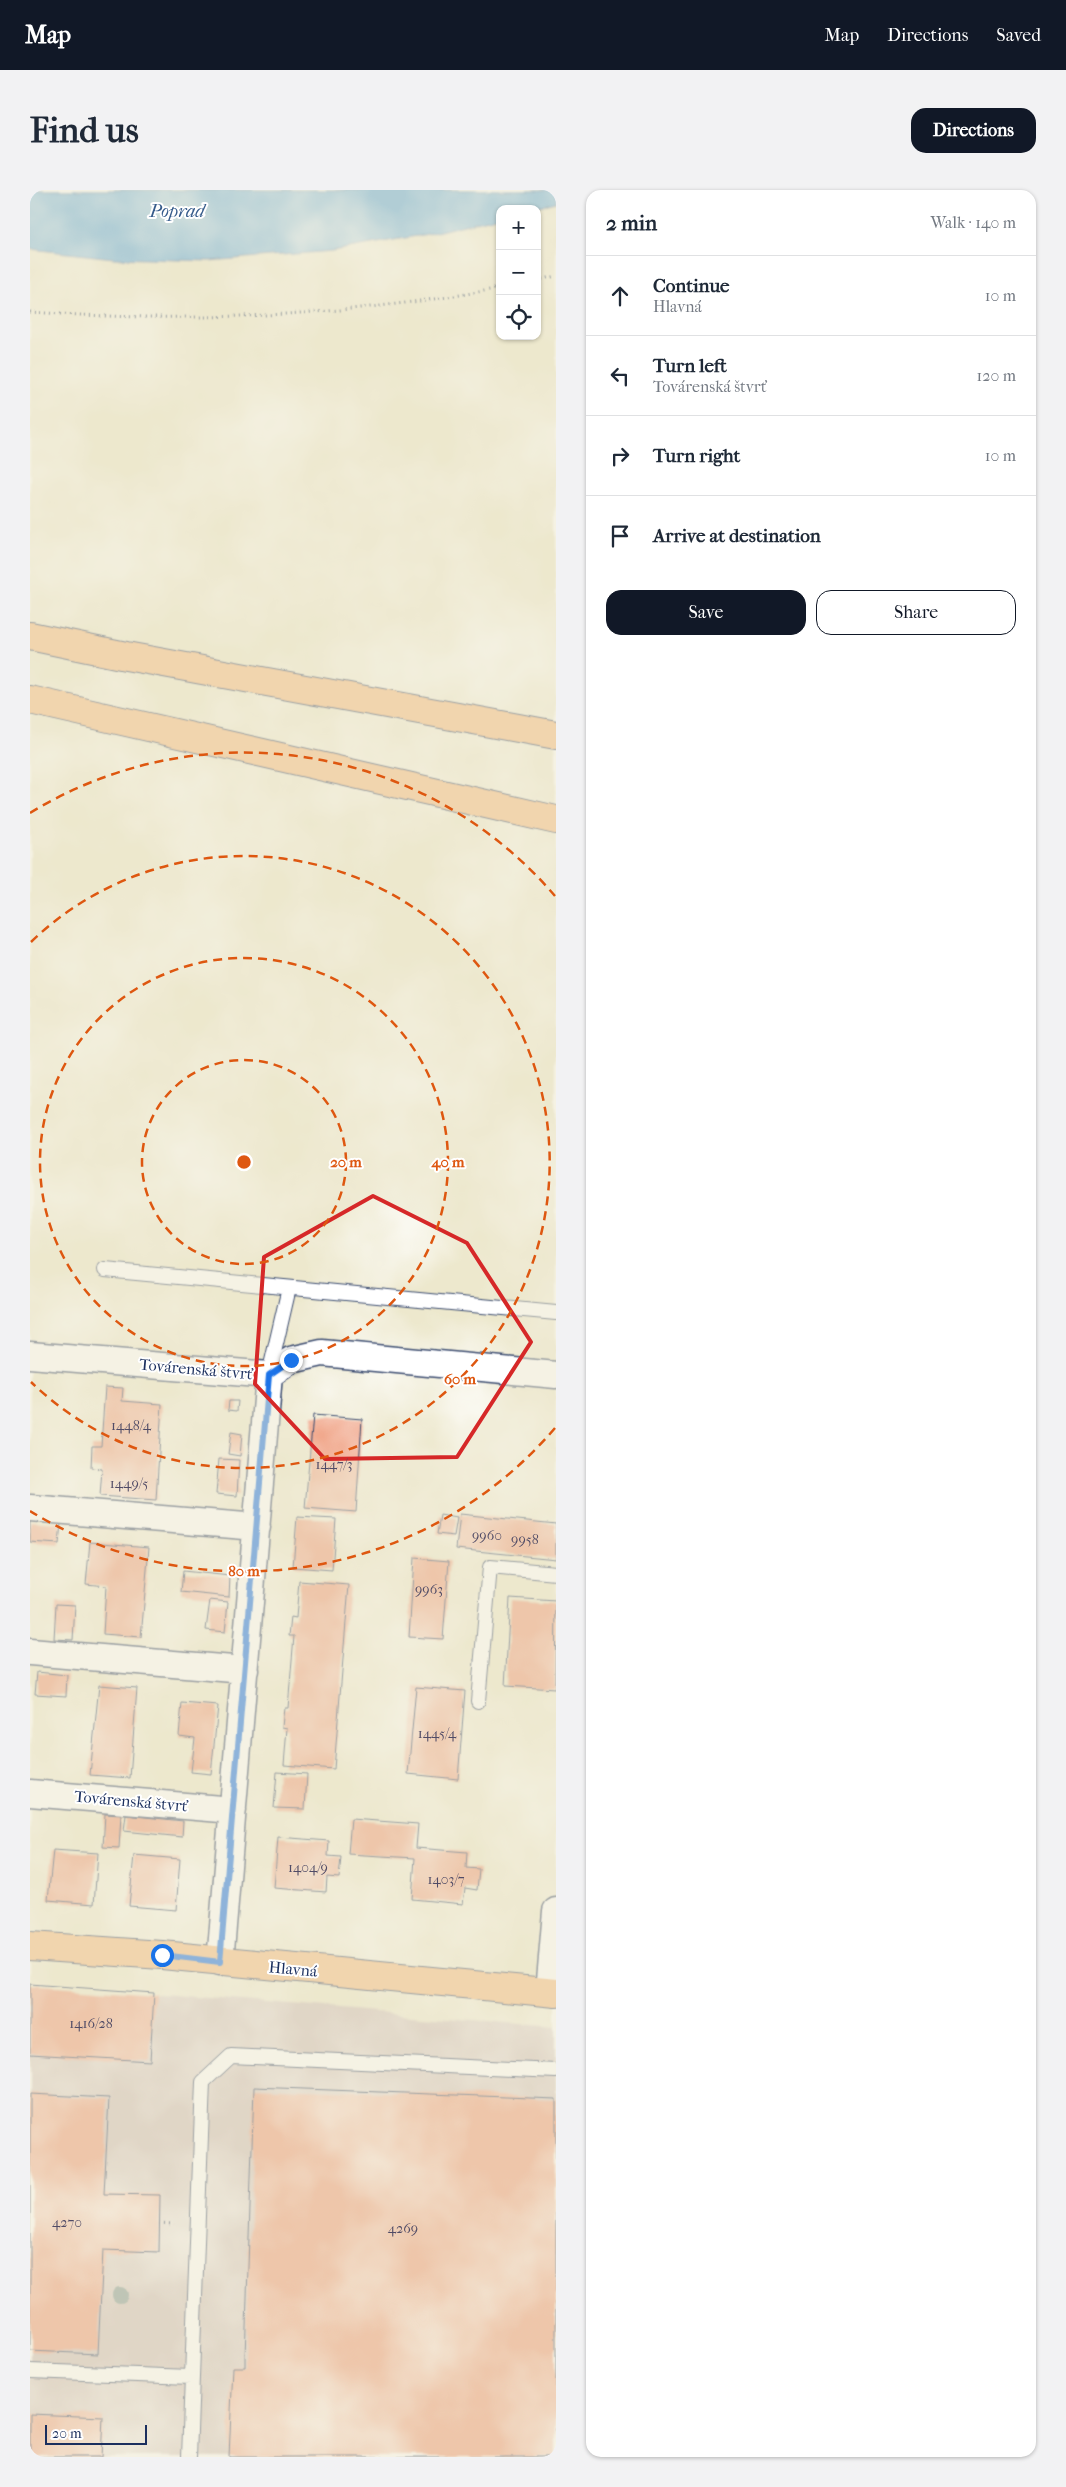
<!DOCTYPE html>
<meta charset="utf-8">
<style>
body{margin:0;font-family:"IM FELL French Canon",serif;background:#f2f2f3;color:#1f2937}
.controls{position:absolute;right:15px;top:15px;display:grid;overflow:hidden;border-radius:10px;box-shadow:0 1px 4px #0004}
.controls button{width:45px;height:45px;display:grid;place-items:center;padding:0;border:0;border-bottom:1px solid #e0e1e3;background:#fff;color:#1f2937;font:25px sans-serif}
.scale{position:absolute;left:15px;bottom:12px;width:102px;box-sizing:border-box;padding-left:5px;border:2px solid #1b2f5e;border-top:0;font-size:14px;line-height:18px;white-space:nowrap;color:#1b2f5e;-webkit-text-stroke:4px #fff;paint-order:stroke}
.stop{position:absolute;width:15px;height:15px;margin:-11px;border:4px solid #1a73e8;border-radius:50%;background:#fff}
.stop.end{background:#1a73e8;border-color:#fff;box-shadow:0 1px 5px #0008}
.list{margin:0;padding:0;list-style:none}
h2{display:flex;justify-content:space-between;align-items:center;height:65px;margin:0;padding:0 20px;font-size:21px}
h2 small{font-size:16px;font-weight:400;color:#747a83}
.list li{display:grid;grid-template-columns:32px 1fr auto;gap:15px;align-items:center;box-sizing:border-box;height:80px;padding:0 20px;border-top:1px solid #e0e1e3}
.list b{display:block;font-size:19px;white-space:nowrap}
.list p{margin:0;font-size:16px;white-space:nowrap;color:#747a83}
.list em{font-size:16px;font-style:normal;color:#747a83}
.actions{display:flex;gap:10px;padding:15px 20px}
.actions a{flex:1;padding:11px 0;border:1px solid #111827;border-radius:15px;text-align:center;font-size:18px;color:#111827}
.actions .main{background:#111827;color:#fff}
.icon{flex:none;width:28px;height:28px;fill:none;stroke:currentColor;stroke-width:2;stroke-linecap:round;stroke-linejoin:round}
.map{position:relative;flex:none;width:526px;height:2267px;overflow:hidden;border-radius:15px}
header{display:flex;align-items:center;gap:30px;box-sizing:border-box;height:70px;padding:0 25px;background:#111827;color:#fff}
header strong{font-size:24px}
nav{display:flex;gap:28px;margin-inline-start:auto;font-size:18px}
.intro{display:flex;align-items:center;justify-content:space-between;box-sizing:border-box;height:120px;padding:0 30px}
h1{margin:0;font-size:35px}
.button{padding:12px 22px;border-radius:15px;background:#111827;color:#fff;font-size:18px;font-weight:700}
main{display:flex;gap:30px;padding:0 30px}
aside{flex:1;background:#fff;border-radius:15px;box-shadow:0 1px 4px #0004}
.map>svg:first-child{display:block}
.industrial{fill:#d0c0bc}
.water{fill:#68adde;stroke:#426e9e}
.building{fill:#ef9e7f}
.lines{fill:none;stroke-linecap:round;stroke-linejoin:round}
.service-casing{stroke:#3a4b6f;stroke-width:16}
.minor-casing{stroke:#3a4b6f;stroke-width:29}
.primary-casing{stroke:#3a4b6f;stroke-width:30}
.path{stroke:#3a4b6f;stroke-width:3;stroke-dasharray:1 4;stroke-linecap:butt}
.service{stroke:#fff;stroke-width:14}
.minor{stroke:#fff;stroke-width:26}
.primary{stroke:#f6be87;stroke-width:28}
.tree{fill:#889c99}
.route{stroke:#1a73e8;stroke-width:6}
.marked{fill:none;stroke:#d62828;stroke-width:4;stroke-linejoin:round}
.ring{fill:none;stroke:#de5710;stroke-width:2.5;stroke-dasharray:9 6}
.labels{text-anchor:middle;dominant-baseline:central;stroke-width:4;stroke-linejoin:round;paint-order:stroke}
.number-label{font-size:14px;fill:#504b66}
.street-label{font-size:16px;fill:#1b2f5e;stroke:#fff}
.water-label{font-size:18px;font-style:italic;fill:#365b8b;stroke:#fff}
.centre{fill:#de5710;stroke:#fff;stroke-width:2.5}
.ring-label{font-size:15px;text-anchor:middle;font-weight:bold;fill:#de5710;stroke:#fff;stroke-width:4;stroke-linejoin:round;paint-order:stroke}
</style>
<header>
<strong>Map</strong>
<nav><a>Map</a><a>Directions</a><a>Saved</a></nav>
</header>
<div class="intro"><h1>Find us</h1><a class="button">Directions</a></div>
<main>
<div class="map">
<svg width="526" height="2267" viewBox="0 0 526 2267">
<rect width="100%" height="100%" fill="#fff"/>
<filter id="ink" filterUnits="userSpaceOnUse"><feTurbulence type="fractalNoise" baseFrequency=".02" numOctaves="2"/><feDisplacementMap in="SourceGraphic" scale="10" xChannelSelector="R" yChannelSelector="G"/><feConvolveMatrix kernelMatrix="1 2 1 2 8 2 1 2 1" color-interpolation-filters="sRGB"/></filter>
<filter id="wash" filterUnits="userSpaceOnUse"><feTurbulence type="fractalNoise" baseFrequency=".0096" numOctaves="4" result="noise"/><feDisplacementMap in="SourceGraphic" scale="20" xChannelSelector="R" yChannelSelector="G"/><feGaussianBlur stdDeviation="1.12" result="paint"/><feColorMatrix in="noise" values="0 0 0 0 0 0 0 0 0 0 0 0 0 0 0 0 0 1.4 0 .05"/><feComposite in="paint" operator="in"/></filter>
<g filter="url(#wash)">
<rect width="100%" height="100%" fill="#ede8cd"/>
<!-- industrial -->
<path class="industrial" d="M0,1795L142,1805L526,1837V2267H0Z"/>
<!-- water -->
<path class="water" d="M0,0H526V12L499,19H470V26L398,44L302,61L179,71L84,68L0,59Z"/>
<g id="blocks">
<!-- building -->
<path class="building" d="M75,1197L93,1198L92,1211L132,1214L126,1310L70,1306L72,1279L61,1278L62,1256H71Z
M199,1211H208L207,1221L198,1220Z
M283,1225L332,1229L326,1322L275,1318Z
M201,1242L212,1244L210,1266L198,1264Z
M189,1269L209,1270L207,1306L186,1304Z
M430,1324L526,1334V1369L426,1359Z
M410,1325L427,1328L424,1346L407,1344Z
M267,1327L306,1329L302,1380L263,1377Z
M0,1331L31,1333L29,1354L0,1352Z
M60,1352L119,1357L111,1447L73,1444L76,1396L56,1394Z
M384,1368L419,1371L413,1449L379,1447Z
M153,1381L200,1386L199,1407L151,1402Z
M269,1391L319,1395L304,1579L254,1575L257,1538L252,1537L253,1527L254,1518H258L264,1446H259L260,1437L261,1427L266,1428Z
M480,1408L526,1411L525,1499L475,1496Z
M180,1410L198,1412L195,1442L176,1440Z
M26,1414L45,1415L43,1450L24,1449Z
M7,1482L37,1485L36,1506L5,1504Z
M69,1495L107,1498L100,1588L60,1585Z
M386,1497L435,1501L428,1589L378,1584Z
M152,1513L188,1516L181,1584L161,1582L165,1548L149,1546Z
M247,1582L277,1584L275,1619L244,1618Z
M75,1624L91,1625L89,1658L73,1657Z
M96,1625L153,1631L152,1647L94,1641Z
M321,1629L388,1634L386,1658L437,1662L436,1678L449,1679L447,1700L435,1698L433,1714L382,1709L385,1668L318,1664Z
M248,1647L299,1651L298,1666L311,1667L309,1688L297,1687L296,1702L244,1698Z
M23,1660L68,1663L64,1714L18,1710Z
M104,1665L150,1669L146,1720L99,1716Z
M0,1794L124,1803L120,1871L0,1864Z
M224,1897L526,1909V2267H199L203,2177H215V2167Z
M0,1904L79,1908L74,2004L130,2005L129,2062L73,2060L68,2164L0,2161Z
M0,2224L73,2227L71,2267H0Z"/>
</g>
</g>
<g filter="url(#ink)">
<use href="#blocks" fill-opacity="0" stroke="#3a4b6f" stroke-width="1"/>
<g class="lines">
<!-- service casing -->
<g class="service-casing">
<path id="service" d="M75,1080L526,1123
M239,1184L259,1098
M448,1511L460,1377L526,1383
M0,2181L161,2187
M159,2267L173,1892L201,1866L526,1881"/>
</g>
<!-- minor casing -->
<g class="minor-casing">
<path id="minor" d="M0,1165L239,1185
M239,1185L261,1170L292,1163L526,1185
M0,1318L227,1337
M0,1462L215,1480
M0,1603L203,1620
M190,1772L239,1185
M519,1802L526,1721"/>
</g>
<!-- primary casing -->
<g class="primary-casing">
<path id="primary" d="M0,446L96,466L526,545
M0,510L526,630
M0,1756L132,1765L526,1803"/>
</g>
<!-- path -->
<path class="path" d="M507,90L526,86
M0,122C156,133 316,127 470,98
M129,2033L144,2034"/>
<!-- service -->
<use href="#service" class="service"/>
<!-- minor -->
<use href="#minor" class="minor"/>
<!-- primary -->
<use href="#primary" class="primary"/>
</g>
<!-- trees -->
<circle class="tree" cx="90" cy="2105" r="8"/>
</g>
<g class="lines" filter="url(#ink)">
<!-- route -->
<path class="route" d="M132,1765L190,1772L239,1185L261,1170"/>
</g>
<!-- marked area -->
<path d="M0 0H526V2267H0ZM343,1006L437,1053L501,1152L427,1267L295,1269L225,1194L234,1067Z" fill="#ede8cd" fill-opacity=".55" fill-rule="evenodd"/>
<path class="marked" d="M343,1006L437,1053L501,1152L427,1267L295,1269L225,1194L234,1067Z"/>
<!-- distance rings -->
<g class="ring">
<circle cx="214" cy="972" r="102"/>
<circle cx="214" cy="972" r="204"/>
<path d="M1 752A306 306 0 1 1 1 1192"/>
<path d="M525 1238A409 409 0 0 1 0 1321M0 623A409 409 0 0 1 525 706"/>
</g>
<g class="labels">
<!-- number labels -->
<g class="number-label">
<text x="101" y="1235">1448/4</text>
<text x="304" y="1274">1447/3</text>
<text x="99" y="1293">1449/5</text>
<text x="457" y="1345">9960</text>
<text x="495" y="1349">9958</text>
<text x="399" y="1399">9963</text>
<text x="407" y="1543">1445/4</text>
<text x="278" y="1677">1404/9</text>
<text x="416" y="1689">1403/7</text>
<text x="61" y="1833">1416/28</text>
<text x="37" y="2032">4270</text>
<text x="373" y="2038">4269</text>
</g>
<!-- street labels -->
<g class="street-label">
<text transform="translate(166 1179) rotate(5)">Továrenská štvrť</text>
<text transform="translate(101 1611) rotate(5)">Továrenská štvrť</text>
<text transform="translate(263 1779) rotate(5)">Hlavná</text>
</g>
<!-- water labels -->
<g class="water-label">
<text x="147" y="21">Poprad</text>
</g>
</g>
<circle cx="214" cy="972" r="8" class="centre"/>
<g class="ring-label">
<text x="316" y="977">20 m</text>
<text x="418" y="977">40 m</text>
<text x="430" y="1194">60 m</text>
<text x="214" y="1386">80 m</text>
</g>
</svg>
<div class="controls">
<button>+</button>
<button>−</button>
<button><svg class="icon" aria-label="locate" viewBox="0 0 24 24"><circle cx="12" cy="12" r="6"/><path d="M12 2v4M12 18v4M2 12h4M18 12h4"/></svg></button>
</div>
<div class="scale">20 m</div>
<div class="stop" style="left:132px;top:1765px"></div>
<div class="stop end" style="left:261px;top:1170px"></div>
</div>
<aside>
<h2>2 min<small>Walk · 140 m</small></h2>
<ul class="list">
<li><svg class="icon" aria-label="ahead" viewBox="0 0 24 24"><path d="M12 20V5M6 11l6-6 6 6"/></svg><div><b>Continue</b><p>Hlavná</p></div><em>10 m</em></li>
<li><svg class="icon" aria-label="left" viewBox="0 0 24 24"><path d="M17 20v-9H6M10 6l-5 5 5 5"/></svg><div><b>Turn left</b><p>Továrenská štvrť</p></div><em>120 m</em></li>
<li><svg class="icon" aria-label="right" viewBox="0 0 24 24"><path d="M7 20v-9h11M14 6l5 5-5 5"/></svg><div><b>Turn right</b></div><em>10 m</em></li>
<li><svg class="icon" aria-label="arrive" viewBox="0 0 24 24"><path d="M6 21V4h12l-3 4 3 4H6"/></svg><div><b>Arrive at destination</b></div></li>
</ul>
<div class="actions"><a class="main">Save</a><a>Share</a></div>
</aside>
</main>
